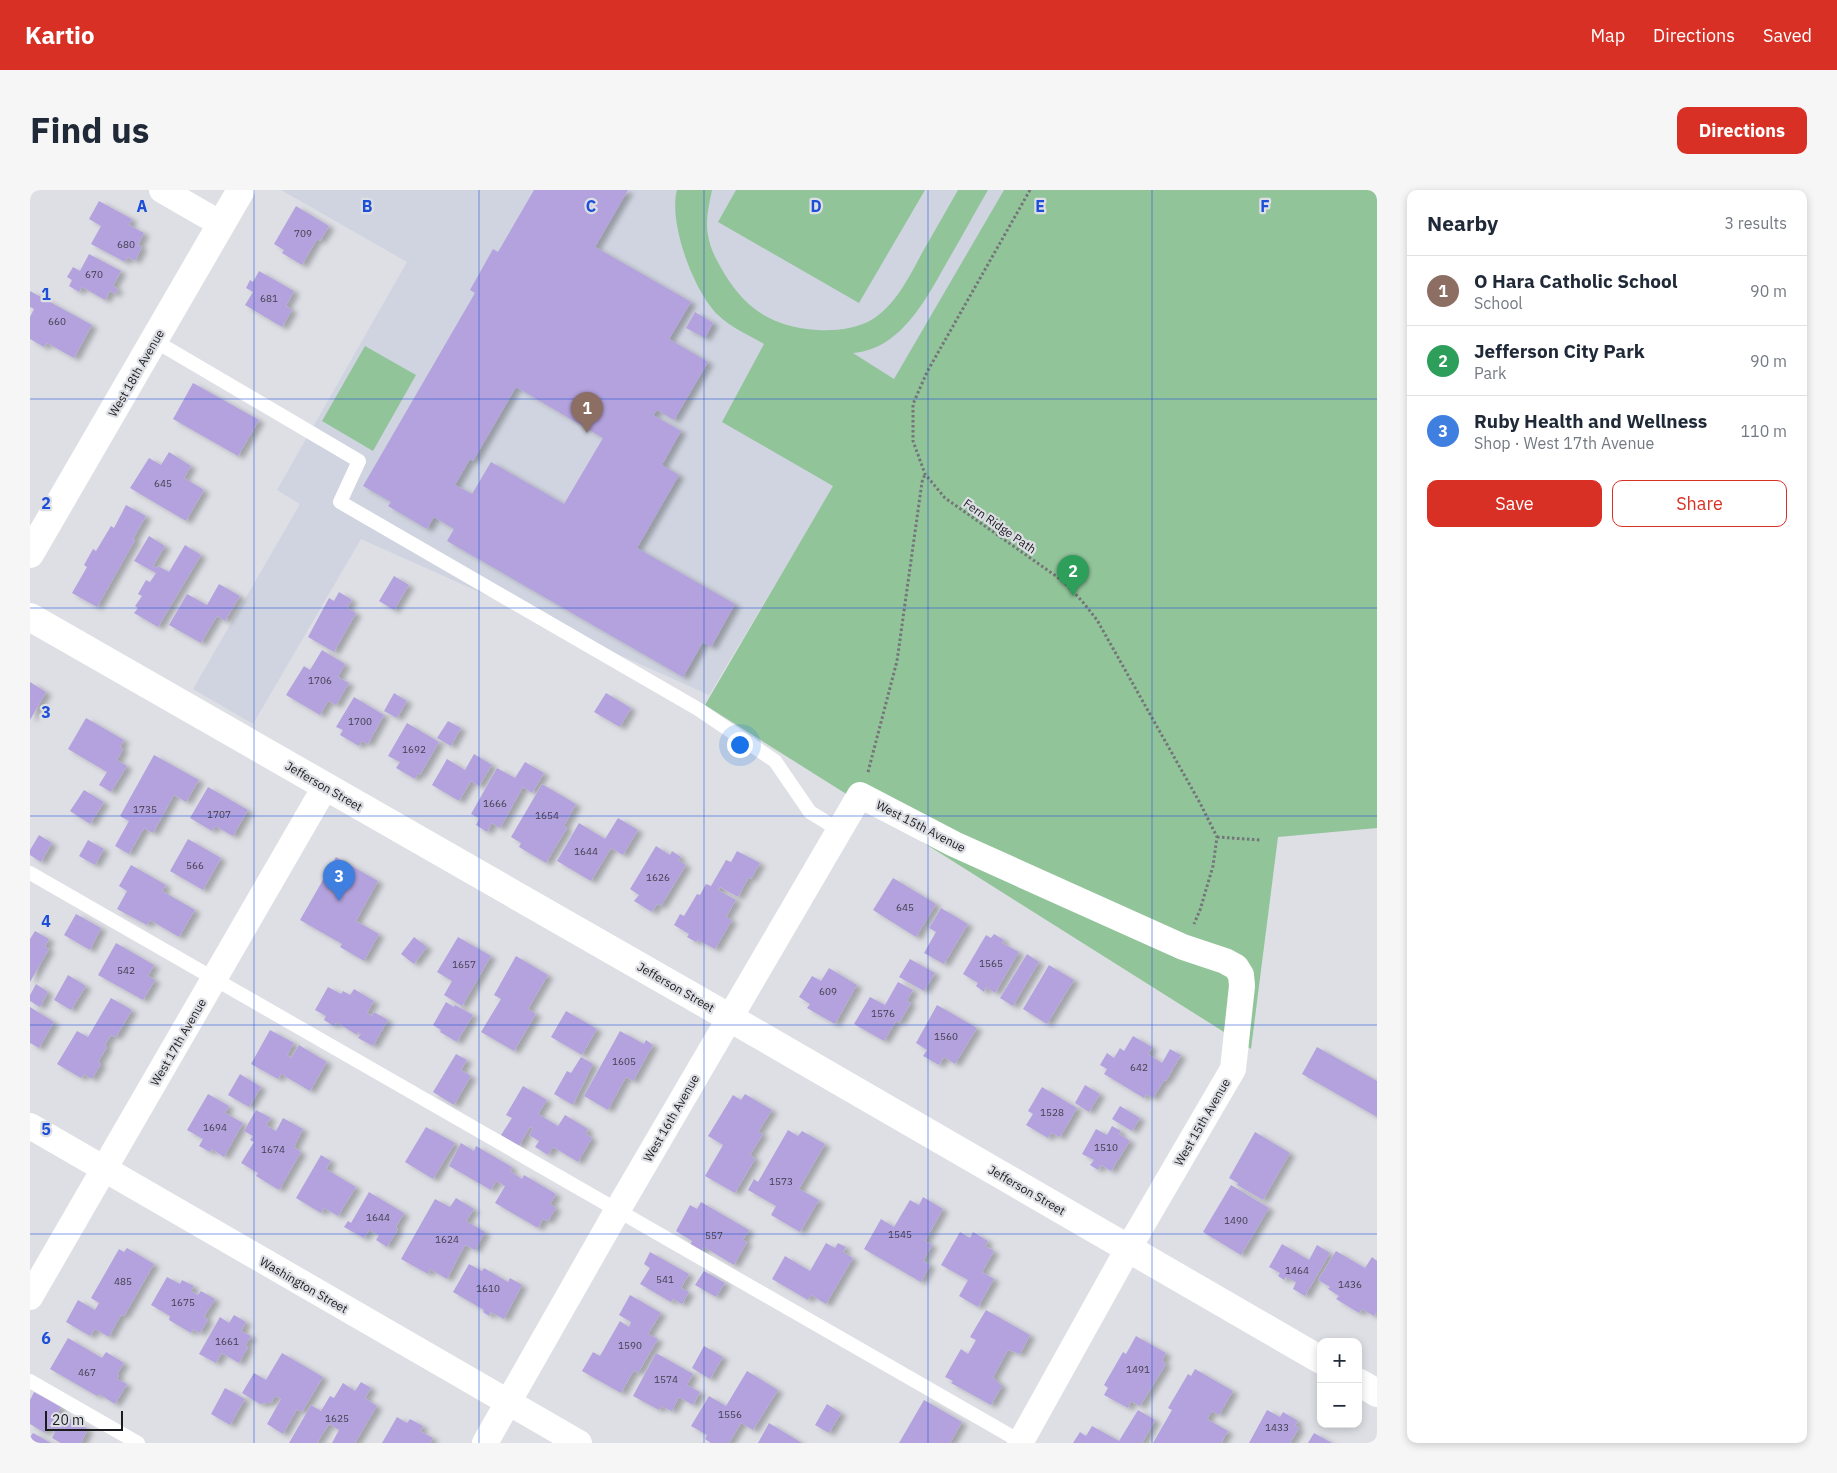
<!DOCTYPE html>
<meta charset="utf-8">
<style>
body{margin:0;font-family:"IBM Plex Sans",sans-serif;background:#f6f6f7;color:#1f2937}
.controls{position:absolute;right:15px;bottom:15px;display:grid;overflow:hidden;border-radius:10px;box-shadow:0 2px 8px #0003}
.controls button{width:45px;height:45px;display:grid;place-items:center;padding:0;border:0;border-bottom:1px solid #e0e1e3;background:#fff;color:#1f2937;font:25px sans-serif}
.scale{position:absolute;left:15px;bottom:12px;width:78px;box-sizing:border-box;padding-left:5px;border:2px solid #1b1c1e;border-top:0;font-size:14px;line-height:18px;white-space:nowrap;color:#1b1c1e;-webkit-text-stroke:4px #dddfe5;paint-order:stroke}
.you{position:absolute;left:709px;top:554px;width:18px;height:18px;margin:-12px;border:4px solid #fff;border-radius:50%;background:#1a73e8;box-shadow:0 0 0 8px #1a73e833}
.badge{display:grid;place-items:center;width:32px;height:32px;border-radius:50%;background:#d93025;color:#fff;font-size:16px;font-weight:700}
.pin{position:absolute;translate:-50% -41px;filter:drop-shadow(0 1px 2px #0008)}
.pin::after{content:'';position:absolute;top:26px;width:18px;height:15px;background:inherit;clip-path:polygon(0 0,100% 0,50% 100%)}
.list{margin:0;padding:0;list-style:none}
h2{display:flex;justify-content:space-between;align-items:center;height:65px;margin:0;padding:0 20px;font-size:21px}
h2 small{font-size:16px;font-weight:400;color:#747a83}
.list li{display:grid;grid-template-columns:32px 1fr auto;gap:15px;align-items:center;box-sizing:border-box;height:70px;padding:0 20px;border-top:1px solid #e0e1e3}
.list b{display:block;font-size:19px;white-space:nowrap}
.list p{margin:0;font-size:16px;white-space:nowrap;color:#747a83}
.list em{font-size:16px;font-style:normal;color:#747a83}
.actions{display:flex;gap:10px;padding:15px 20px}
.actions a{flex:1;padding:11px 0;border:1px solid #d93025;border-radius:10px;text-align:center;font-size:18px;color:#d93025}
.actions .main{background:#d93025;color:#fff}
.map{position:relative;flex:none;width:1347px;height:1253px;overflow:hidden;border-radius:10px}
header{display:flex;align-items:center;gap:30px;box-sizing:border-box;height:70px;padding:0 25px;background:#d93025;color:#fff}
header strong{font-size:24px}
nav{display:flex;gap:28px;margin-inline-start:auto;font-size:18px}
.intro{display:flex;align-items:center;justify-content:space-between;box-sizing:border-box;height:120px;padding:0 30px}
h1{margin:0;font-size:35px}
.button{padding:12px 22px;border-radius:10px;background:#d93025;color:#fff;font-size:18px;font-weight:700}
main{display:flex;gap:30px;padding:0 30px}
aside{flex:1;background:#fff;border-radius:10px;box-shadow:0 2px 8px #0003}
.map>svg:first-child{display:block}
.built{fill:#cfd4e0}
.green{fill:#92c49a}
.building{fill:#b3a2dd;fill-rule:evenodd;filter:url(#shadow)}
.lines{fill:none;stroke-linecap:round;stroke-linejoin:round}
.path{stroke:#747579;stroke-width:3;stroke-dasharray:2.5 2.5;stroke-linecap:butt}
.lane{stroke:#fff;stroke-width:14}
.street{stroke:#fff;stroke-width:26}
.secondary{stroke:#fff;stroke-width:28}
.grid{fill:none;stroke:#1d4ed8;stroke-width:1;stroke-opacity:0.55}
.labels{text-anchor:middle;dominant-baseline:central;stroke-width:4.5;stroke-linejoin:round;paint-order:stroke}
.number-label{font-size:10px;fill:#413e4e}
.street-label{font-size:12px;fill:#1b1c1e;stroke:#dddfe5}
.grid-label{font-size:16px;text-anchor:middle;font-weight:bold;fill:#1d4ed8;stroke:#dddfe5;stroke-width:4.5;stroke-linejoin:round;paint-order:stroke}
</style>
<header>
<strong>Kartio</strong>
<nav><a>Map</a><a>Directions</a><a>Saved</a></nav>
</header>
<div class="intro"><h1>Find us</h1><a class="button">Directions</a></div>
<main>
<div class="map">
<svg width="1347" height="1253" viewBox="0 0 1347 1253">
<defs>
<filter id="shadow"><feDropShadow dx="5.5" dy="3" stdDeviation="2.5" flood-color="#0004"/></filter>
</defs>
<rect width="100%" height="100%" fill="#dddfe5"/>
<!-- built -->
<path class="built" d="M251,0H974L804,296L679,505L331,349L223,534L163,499L270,314L247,300L377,72Z"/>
<!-- green -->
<path class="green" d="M647,0H682C679,15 675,30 678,45C680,59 687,71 694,83C717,121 744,137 787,140C805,141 827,139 843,129C867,113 879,87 892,63C904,42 916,21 928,0H958C945,22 933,45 920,67C898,105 873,159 823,163L864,189L974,0H1347V638L1248,647L1221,859L675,515L803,296L692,232L734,154C719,145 701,138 688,125C664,102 638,33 647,0Z
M706,0H895L829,113L688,32Z
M335,156L386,185L343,261L292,231Z"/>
<!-- building -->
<path class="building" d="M504,0H598L565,57L661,112L639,149L678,172L644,230L627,220L623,225L651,241L632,275L649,285L607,358L705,414L681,457L673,452L653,487L417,351L424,339L404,327L397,339L358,316L361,312L333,296L445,103L440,100L463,59L468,62ZM486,197L573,248L534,314L461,272L442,304L425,295L440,269L443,271Z
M69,11L102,29L99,35L114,43L108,55L112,57L105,71L98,67L95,72L61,54L71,36L59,29Z
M266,16L299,36L290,51L287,49L272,75L252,63L254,60L244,54Z
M59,64L91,81L83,96L88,99L85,104L80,101L75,110L52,97L49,102L39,96L42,90L37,87L43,77L50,81Z
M229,81L264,101L256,116L262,120L252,137L215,115L223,102L216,98L220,90L223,92Z
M0,101L62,135L44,168L17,153L14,157L0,149V127L4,119L0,117Z
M665,122L683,133L675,148L656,138Z
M163,193L229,230L208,266L143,229Z
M139,262L161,276L154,288L174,300L156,331L100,298L119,268L131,275Z
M96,315L116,326L103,349L105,350L67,417L42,403L57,377L54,375L63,359L66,361L81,336L84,338Z
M119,346L135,356L123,376L127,378L128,376L139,382L155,355L171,365L128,437L104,423L108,418L105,416L112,406L108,404L116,390L120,392L126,383L104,371Z
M364,386L379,395L364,420L349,411Z
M189,394L210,406L195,431L187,426L171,453L139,435L157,404L177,415Z
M309,402L322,410L317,418L326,423L304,462L278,447L299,408L304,411Z
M292,460L315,474L308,487L319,493L306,515L298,511L290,525L256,505L274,476L280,480Z
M0,492L16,502L0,530Z
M364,503L377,511L367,528L354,521Z
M576,503L601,518L590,537L564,522Z
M324,507L354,525L338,554L332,551L329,556L310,545L313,540L306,537Z
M56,528L94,550L90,557L93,559L87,570L97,576L81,602L69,595L77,582L38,559Z
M418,531L431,538L421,556L407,548Z
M377,533L409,552L390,585L388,583L385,589L366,578L370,572L358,566Z
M444,564L462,575L449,596L441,591L429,611L402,595L417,569L435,580Z
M124,565L169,590L156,612L144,605L123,643L114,638L99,664L85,656L99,631L90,626Z
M495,572L514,583L502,603L493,597L470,638L462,633L457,642L446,635L449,628L441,624L467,578L485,588Z
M512,594L546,614L534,636L537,638L516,673L489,657L491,653L481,647Z
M178,597L218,620L203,646L185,636L182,641L160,628Z
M54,600L74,612L60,634L40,621Z
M588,628L608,640L593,665L581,658L561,691L527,671L549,633L575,649Z
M9,645L22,653L11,672L0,665V660Z
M158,649L191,668L173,700L140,681Z
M58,650L74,659L65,675L49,666Z
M626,656L640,665L642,661L651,667L648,670L656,675L631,716L627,714L622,722L604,711L609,705L600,699Z
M707,661L730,673L721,689L719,687L708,707L690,697L688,700L706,710L696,727L702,730L685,759L668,750L666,752L657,747L659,744L644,735L650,724L654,726L667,704L670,705L676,694L681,696L696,670L701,672Z
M306,667L348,691L326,731L349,744L334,771L310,757L312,754L270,730Z
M101,675L136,695L132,701L165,720L149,747L120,730L117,735L87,719L97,701L89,696Z
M863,688L906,714L886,747L843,720Z
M911,718L938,734L914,774L894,763L906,742L899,738Z
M46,724L71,738L60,760L34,745Z
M5,741L19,749L15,757L19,759L0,792V749Z
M964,744L974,750L972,753L989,762L965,803L956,797L954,802L946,796L948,793L933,784L956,745L961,748Z
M384,747L397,757L384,774L371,764Z
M428,747L461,766L432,816L414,805L422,791L407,782Z
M86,753L124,775L118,786L125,790L113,810L68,785Z
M997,764L1009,772L983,816L970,808Z
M486,766L518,785L498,819L506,824L484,861L451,842L471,809L464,805Z
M880,769L905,783L894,801L869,787Z
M1019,775L1044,790L1017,834L993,819Z
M799,778L827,795L805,834L777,818L780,814L769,807L782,786L791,791Z
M38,785L56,796L41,820L24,810Z
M868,792L883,800L877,811L881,813L869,833L866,831L854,851L824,834L840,807L855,815Z
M6,794L18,802L10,817L0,811V805Z
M298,797L311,804L313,801L320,805L324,799L344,811L337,823L342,826L344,822L358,830L343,856L328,848L331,844L328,842L327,845L306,832L304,836L294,830L296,826L285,820Z
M81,808L102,820L86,847L81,845L75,855L77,857L68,872L71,874L62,889L54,884L51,888L27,874L47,841L58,847Z
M416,812L424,817L425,815L443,825L427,852L410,842L411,840L403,835Z
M907,815L947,838L925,874L914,867L909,875L893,866L897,860L886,853Z
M0,817L24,832L9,858L0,853Z
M536,821L567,839L552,865L521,847Z
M240,840L264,853L257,865L261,868L269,855L297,872L280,901L251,884L248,889L221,874Z
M590,841L614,854L616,850L623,855L603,891L596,887L578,920L554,906Z
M1103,846L1122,857L1118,864L1132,873L1140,859L1151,865L1136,891L1134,890L1123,908L1116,904L1114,908L1074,884L1077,879L1070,875L1077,863L1084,868L1090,858L1094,861Z
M1287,857L1347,891V927L1272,884Z
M426,864L437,870L431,880L441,886L424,915L403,902Z
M551,867L563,874L543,915L524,904L537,881L541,883Z
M210,884L231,897L219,917L198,905Z
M1055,895L1070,904L1059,922L1045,913Z
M493,896L517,910L508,924L528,936L535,925L558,939L556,944L562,948L548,972L523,957L518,965L505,957L509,951L499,945L503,938L500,937L489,956L471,945L482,928L476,925Z
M1012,897L1047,918L1030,947L1021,943L1018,948L996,935L1003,924L998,921Z
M178,904L199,916L195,923L213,933L194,967L182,959L180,962L169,956L173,949L157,940Z
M715,904L742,920L728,942L733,944L720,965L725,969L705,1003L675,986L693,955L678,946L703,905L711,910Z
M1090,916L1110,928L1102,941L1082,929Z
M226,920L241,928L236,935L246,941L253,928L273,939L264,957L271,962L249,1000L226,986L228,983L211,973L224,952L220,950L223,946L214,941Z
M1082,936L1091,941L1089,944L1100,951L1081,981L1071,975L1068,980L1060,975L1064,970L1052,964L1066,939L1077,945Z
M396,937L425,953L403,989L375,972Z
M758,940L768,946L772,941L795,954L769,999L789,1010L770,1042L741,1025L746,1016L718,1000L724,989L728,992Z
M1225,942L1260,963L1233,1010L1207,995L1208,993L1199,988Z
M431,953L444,961L446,956L482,977L480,981L492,989L494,985L526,1004L520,1014L526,1018L518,1031L513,1029L508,1038L465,1013L475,996L466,991L461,1000L419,976Z
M291,965L301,971L296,979L326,997L308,1026L294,1018L291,1023L266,1008Z
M1201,995L1239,1018L1211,1065L1173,1042Z
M339,1002L374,1023L366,1037L368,1039L357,1057L346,1050L349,1045L339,1040L334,1048L314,1037L318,1031L321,1033Z
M893,1007L913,1019L895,1051L902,1055L893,1071L900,1075L891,1092L834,1059L851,1029L864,1037L880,1010L889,1015Z
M426,1008L444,1019L436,1031L455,1042L445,1060L435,1055L417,1089L400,1079L398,1084L371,1069L405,1009L420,1017Z
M671,1012L719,1040L713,1050L717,1052L704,1075L674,1057L672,1061L660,1055L662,1051L646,1041L660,1015L667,1019Z
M930,1042L940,1048L943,1042L958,1051L955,1056L964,1061L952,1082L964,1089L948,1117L929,1106L938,1090L911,1075Z
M796,1053L805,1058L808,1053L816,1057L813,1062L823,1068L796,1114L781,1105L778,1110L742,1089L755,1066L780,1081Z
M1252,1054L1279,1070L1287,1055L1300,1063L1275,1106L1263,1099L1266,1092L1256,1087L1254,1090L1248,1086L1250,1083L1239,1077Z
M97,1058L124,1074L94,1126L91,1125L79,1147L65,1139L60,1146L36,1132L48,1110L65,1120L69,1113L61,1108L89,1059L94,1062Z
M1306,1061L1335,1078L1342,1067L1347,1071V1121L1344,1126L1332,1119L1329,1123L1306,1109L1309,1106L1298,1099L1300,1097L1288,1090Z
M620,1062L659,1084L651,1098L659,1102L652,1114L643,1109L641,1112L610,1094L620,1078L614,1074Z
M439,1074L452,1081L454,1078L478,1092L480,1088L492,1095L474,1129L461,1122L459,1126L453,1122L454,1120L423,1102Z
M674,1081L695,1093L686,1107L665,1095Z
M137,1087L150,1094L152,1090L164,1096L161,1101L168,1105L171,1101L185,1109L174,1127L178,1130L170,1143L163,1139L161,1143L139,1130L140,1126L121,1115Z
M600,1105L631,1123L618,1144L628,1149L608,1183L604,1180L591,1203L552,1181L563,1162L570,1166L590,1131L599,1137L601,1132L589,1125Z
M956,1120L1000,1145L990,1164L978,1160L963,1187L972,1196L961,1215L921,1193L923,1191L915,1187L931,1159L938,1164L946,1150L940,1147Z
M204,1125L216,1132L211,1141L221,1146L215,1156L218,1157L209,1173L192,1163L186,1173L169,1164L190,1127L199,1133Z
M1106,1146L1136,1163L1132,1171L1136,1174L1110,1216L1101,1211L1098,1218L1074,1205L1078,1198L1074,1195L1093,1162L1096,1164Z
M38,1148L72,1168L76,1162L94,1173L87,1184L89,1185L87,1189L97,1194L85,1214L69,1204L67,1206L20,1179Z
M674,1156L693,1167L680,1189L662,1178Z
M252,1163L293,1187L272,1222L267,1219L253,1244L237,1234L251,1209L245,1206L242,1212L230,1214L212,1203L224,1183L236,1190Z
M626,1163L663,1184L657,1195L670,1202L663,1215L649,1207L642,1221L631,1216L629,1220L603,1206Z
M1165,1179L1203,1201L1189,1225L1182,1221L1177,1229L1198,1241L1191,1253H1123L1142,1220L1138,1218L1158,1184L1161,1186Z
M717,1181L748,1200L723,1240L711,1233L699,1253H681L675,1249L677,1245L661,1236L679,1206L696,1216Z
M331,1192L341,1198L335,1208L347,1216L325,1253H302L309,1240L299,1234L287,1253H259L281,1215L291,1221L300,1206L304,1208L313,1193L325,1201Z
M195,1198L215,1209L200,1235L181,1224Z
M4,1202L31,1217L28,1222L58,1239L51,1253H31L22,1248L25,1242L18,1237L15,1243L0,1234V1210Z
M894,1210L932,1232L920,1253H869Z
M797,1214L811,1223L799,1243L785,1235Z
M1108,1220L1125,1230L1112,1253H1043L1050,1242L1056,1246L1062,1236L1089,1251Z
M1237,1220L1250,1227L1253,1222L1268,1231L1265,1235L1269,1238L1260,1253H1219Z
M367,1227L377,1233L380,1229L393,1236L390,1241L403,1248L400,1253H352Z
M739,1233L772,1253H728Z
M3,1243L21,1253H0V1247Z
M1284,1243L1302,1253H1278Z"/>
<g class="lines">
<!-- path -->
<path class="path" d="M1000,0L897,182L883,214V251L895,284L915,308L1033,391L1052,411L1067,430L1170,613L1187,647L1183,676L1170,720L1164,734
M838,582L867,471L892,292L895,284
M1187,647L1230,650"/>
<!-- lane -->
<path class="lane" d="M125,151L329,271L310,312L668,519L745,571L780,622L809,640
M0,683L993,1253
M0,1191L108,1253"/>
<!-- street -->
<path class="street" d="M132,0L191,34
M0,936L549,1253
M0,1107L295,597
M455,1253L587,1021L830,605L924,654L1153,757L1195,771L1206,777L1211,785L1212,796L1203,879L1098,1059L990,1253"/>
<!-- secondary -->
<path class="secondary" d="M0,364L211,0
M0,427L700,828L1291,1170
M1328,1192L1347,1203"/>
</g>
<!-- grid -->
<path class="grid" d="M224,0V1253M449,0V1253M674,0V1253M898,0V1253M1122,0V1253M0,209H1347M0,418H1347M0,626H1347M0,835H1347M0,1044H1347"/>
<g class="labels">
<!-- number labels -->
<g class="number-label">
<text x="273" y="43">709</text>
<text x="96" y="54">680</text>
<text x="64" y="84">670</text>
<text x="239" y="108">681</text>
<text x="27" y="131">660</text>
<text x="133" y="293">645</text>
<text x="290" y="490">1706</text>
<text x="330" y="531">1700</text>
<text x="384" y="559">1692</text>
<text x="465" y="613">1666</text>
<text x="115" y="619">1735</text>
<text x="189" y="624">1707</text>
<text x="517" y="625">1654</text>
<text x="556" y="661">1644</text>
<text x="165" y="675">566</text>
<text x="628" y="687">1626</text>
<text x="875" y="717">645</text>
<text x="961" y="773">1565</text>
<text x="434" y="774">1657</text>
<text x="96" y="780">542</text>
<text x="798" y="801">609</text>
<text x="853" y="823">1576</text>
<text x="916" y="846">1560</text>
<text x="594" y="871">1605</text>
<text x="1109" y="877">642</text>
<text x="1022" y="922">1528</text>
<text x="185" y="937">1694</text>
<text x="1076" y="957">1510</text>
<text x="243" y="959">1674</text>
<text x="751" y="991">1573</text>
<text x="348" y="1027">1644</text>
<text x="1206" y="1030">1490</text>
<text x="870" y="1044">1545</text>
<text x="684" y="1045">557</text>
<text x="417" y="1049">1624</text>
<text x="1267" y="1080">1464</text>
<text x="635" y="1089">541</text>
<text x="93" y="1091">485</text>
<text x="1320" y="1094">1436</text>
<text x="458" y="1098">1610</text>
<text x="153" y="1112">1675</text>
<text x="197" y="1151">1661</text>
<text x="600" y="1155">1590</text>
<text x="1108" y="1179">1491</text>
<text x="57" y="1182">467</text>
<text x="636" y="1189">1574</text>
<text x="700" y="1224">1556</text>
<text x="307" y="1228">1625</text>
<text x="1247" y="1237">1433</text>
</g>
<!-- street labels -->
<g class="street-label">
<text transform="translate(106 183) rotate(-60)">West 18th Avenue</text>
<text transform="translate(970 336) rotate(35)">Fern Ridge Path</text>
<text transform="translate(294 596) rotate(30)">Jefferson Street</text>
<text transform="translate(891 636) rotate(27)">West 15th Avenue</text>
<text transform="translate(646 797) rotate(30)">Jefferson Street</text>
<text transform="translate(148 852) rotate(-60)">West 17th Avenue</text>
<text transform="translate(641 928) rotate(-60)">West 16th Avenue</text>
<text transform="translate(1172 932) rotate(-60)">West 15th Avenue</text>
<text transform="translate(997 1000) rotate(30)">Jefferson Street</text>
<text transform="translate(274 1095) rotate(30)">Washington Street</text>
</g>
</g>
<g class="grid-label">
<text x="112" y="22">A</text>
<text x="337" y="22">B</text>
<text x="561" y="22">C</text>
<text x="786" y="22">D</text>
<text x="1010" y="22">E</text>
<text x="1235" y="22">F</text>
<text x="16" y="110">1</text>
<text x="16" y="319">2</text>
<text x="16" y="528">3</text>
<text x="16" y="737">4</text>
<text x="16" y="945">5</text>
<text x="16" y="1154">6</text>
</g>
</svg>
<div class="controls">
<button>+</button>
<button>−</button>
</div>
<div class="scale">20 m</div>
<div class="you"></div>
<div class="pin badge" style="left:557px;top:243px;background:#8d6e63">1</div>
<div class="pin badge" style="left:1043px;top:406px;background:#2e9e5b">2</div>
<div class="pin badge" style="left:309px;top:711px;background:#3f7fe0">3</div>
</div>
<aside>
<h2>Nearby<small>3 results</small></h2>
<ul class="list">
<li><span class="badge" style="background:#8d6e63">1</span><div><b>O Hara Catholic School</b><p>School</p></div><em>90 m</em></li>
<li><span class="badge" style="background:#2e9e5b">2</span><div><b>Jefferson City Park</b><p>Park</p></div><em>90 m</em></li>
<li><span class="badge" style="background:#3f7fe0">3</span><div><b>Ruby Health and Wellness</b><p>Shop · West 17th Avenue</p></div><em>110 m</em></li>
</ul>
<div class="actions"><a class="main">Save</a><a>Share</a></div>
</aside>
</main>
